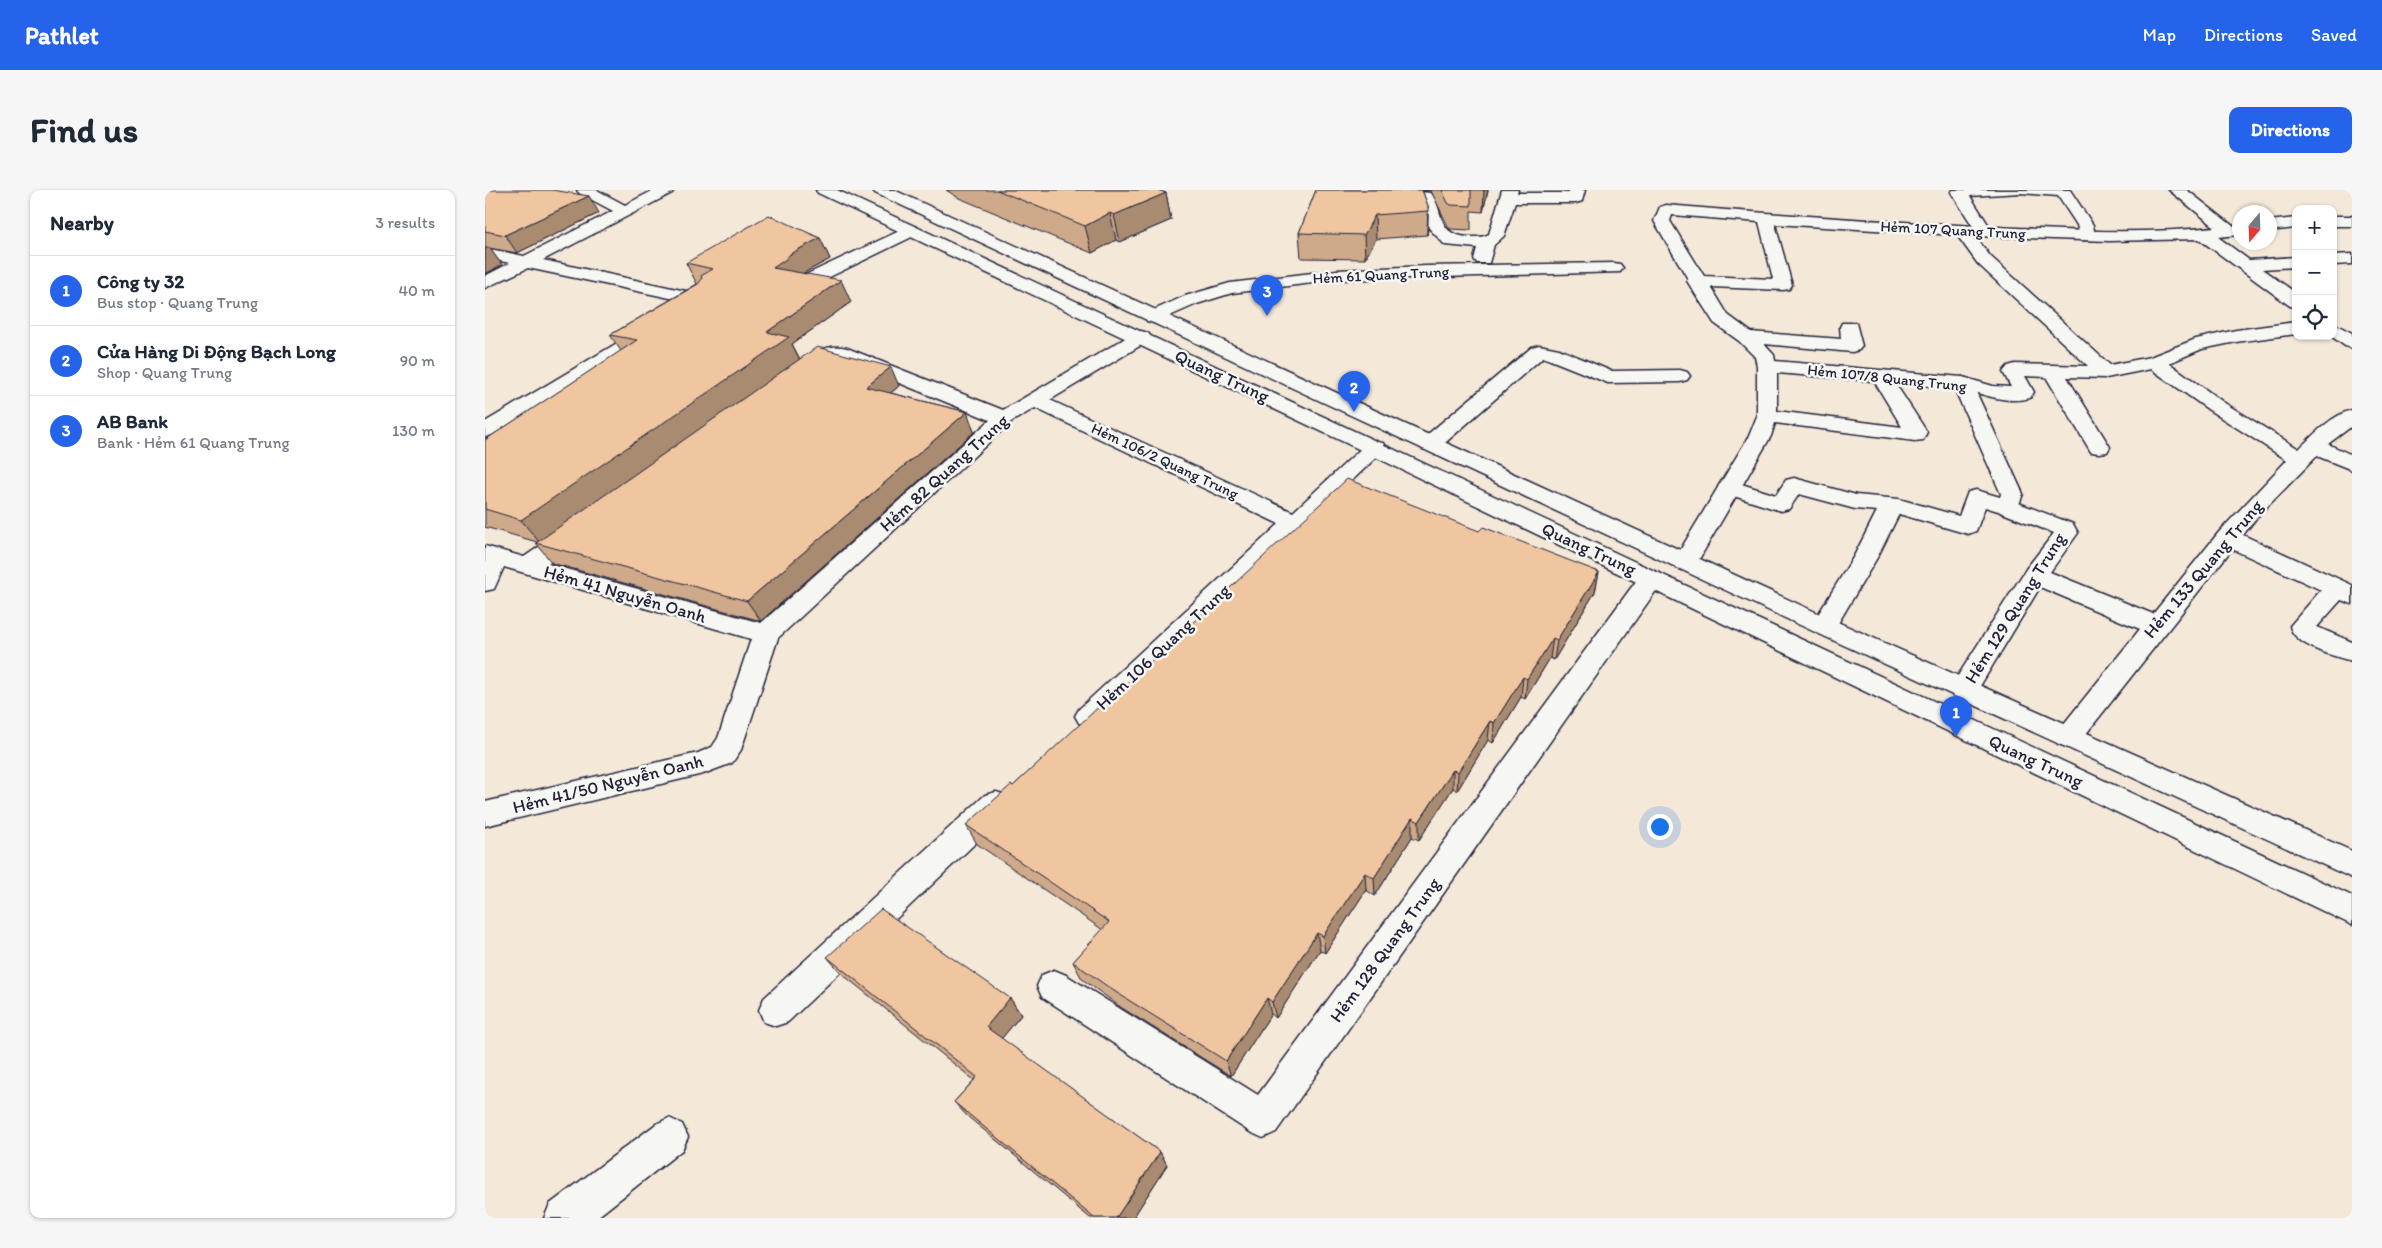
<!DOCTYPE html>
<meta charset="utf-8">
<style>
body{margin:0;font-family:Itim,sans-serif;background:#f6f6f7;color:#1f2937}
.controls{position:absolute;right:15px;top:15px;display:grid;overflow:hidden;border-radius:10px;box-shadow:0 1px 4px #0004}
.controls button{width:45px;height:45px;display:grid;place-items:center;padding:0;border:0;border-bottom:1px solid #e0e1e3;background:#fff;color:#1f2937;font:25px sans-serif}
.compass{position:absolute;left:1747px;top:15px;width:45px;height:45px;border-radius:50%;background:#fff;box-shadow:0 1px 4px #0004;rotate:199deg}
.you{position:absolute;left:1174px;top:636px;width:18px;height:18px;margin:-12px;border:4px solid #fff;border-radius:50%;background:#1a73e8;box-shadow:0 0 0 8px #1a73e833}
.badge{display:grid;place-items:center;width:32px;height:32px;border-radius:50%;background:#2563eb;color:#fff;font-size:16px;font-weight:700}
.pin{position:absolute;translate:-50% -41px;filter:drop-shadow(0 1px 2px #0008)}
.pin::after{content:'';position:absolute;top:26px;width:18px;height:15px;background:inherit;clip-path:polygon(0 0,100% 0,50% 100%)}
.list{margin:0;padding:0;list-style:none}
h2{display:flex;justify-content:space-between;align-items:center;height:65px;margin:0;padding:0 20px;font-size:21px}
h2 small{font-size:16px;font-weight:400;color:#747a83}
.list li{display:grid;grid-template-columns:32px 1fr auto;gap:15px;align-items:center;box-sizing:border-box;height:70px;padding:0 20px;border-top:1px solid #e0e1e3}
.list b{display:block;font-size:19px;white-space:nowrap}
.list p{margin:0;font-size:16px;white-space:nowrap;color:#747a83}
.list em{font-size:16px;font-style:normal;color:#747a83}
.icon{flex:none;width:28px;height:28px;fill:none;stroke:currentColor;stroke-width:2;stroke-linecap:round;stroke-linejoin:round}
.map{position:relative;flex:none;width:1867px;height:1028px;overflow:hidden;border-radius:10px}
header{display:flex;align-items:center;gap:30px;box-sizing:border-box;height:70px;padding:0 25px;background:#2563eb;color:#fff}
header strong{font-size:24px}
nav{display:flex;gap:28px;margin-inline-start:auto;font-size:18px}
.intro{display:flex;align-items:center;justify-content:space-between;box-sizing:border-box;height:120px;padding:0 30px}
h1{margin:0;font-size:35px}
.button{padding:12px 22px;border-radius:10px;background:#2563eb;color:#fff;font-size:18px;font-weight:700}
main{display:flex;gap:30px;padding:0 30px}
aside{flex:1;background:#fff;border-radius:10px;box-shadow:0 1px 4px #0004}
.map>svg:first-child{display:block}
.lines{fill:none;stroke-linecap:round;stroke-linejoin:round}
.lane-casing{stroke:#22223b;stroke-width:3}
.street-casing{stroke:#22223b;stroke-width:3}
.primary-casing{stroke:#22223b;stroke-width:3}
.lane{fill:#f6f6f2;fill-rule:evenodd}
.street{fill:#f6f6f2;fill-rule:evenodd}
.primary{fill:#f6f6f2;fill-rule:evenodd}
.wall{fill:#ceaa8a;stroke:#22223b}
.shaded-wall{fill:#a88b70;stroke:#22223b}
.building{fill:#f0c6a0;stroke:#22223b}
.labels{text-anchor:middle;dominant-baseline:central;stroke-width:5;stroke-linejoin:round;paint-order:stroke}
.far-street-label{font-size:15px;fill:#22223b;stroke:#f6f6f2}
.street-label{font-size:18px;fill:#22223b;stroke:#f6f6f2}
</style>
<header>
<strong>Pathlet</strong>
<nav><a>Map</a><a>Directions</a><a>Saved</a></nav>
</header>
<div class="intro"><h1>Find us</h1><a class="button">Directions</a></div>
<main>
<aside>
<h2>Nearby<small>3 results</small></h2>
<ul class="list">
<li><span class="badge">1</span><div><b>Công ty 32</b><p>Bus stop · Quang Trung</p></div><em>40 m</em></li>
<li><span class="badge">2</span><div><b>Cửa Hàng Di Động Bạch Long</b><p>Shop · Quang Trung</p></div><em>90 m</em></li>
<li><span class="badge">3</span><div><b>AB Bank</b><p>Bank · Hẻm 61 Quang Trung</p></div><em>130 m</em></li>
</ul>
</aside>
<div class="map">
<svg width="1867" height="1028" viewBox="0 0 1867 1028">
<rect width="100%" height="100%" fill="#f4e8d9"/>
<filter id="ink" filterUnits="userSpaceOnUse"><feTurbulence type="fractalNoise" baseFrequency=".02" numOctaves="2"/><feDisplacementMap in="SourceGraphic" scale="10" xChannelSelector="R" yChannelSelector="G"/><feConvolveMatrix kernelMatrix="1 2 1 2 8 2 1 2 1" color-interpolation-filters="sRGB"/></filter>
<g filter="url(#ink)">
<g class="lines">
<!-- lane casing -->
<g class="lane-casing">
<path id="lane" d="M1468,0H1585L1608,35L1610,46L1608,50H1596L1592,35L1573,6L1535,3L1485,6L1508,42L1506,46H1494L1466,2Z
M425,36L431,37L433,41L431,45L328,95H316L313,91L316,87Z
M1477,187L1484,189L1487,193L1538,304L1531,322L1523,324L1500,317L1491,341L1483,344L1414,324L1393,366L1348,442L1339,445L1330,442L1326,436L1369,366L1392,321L1370,319L1314,304L1304,319L1296,321L1236,302L1233,297L1236,292L1244,290L1291,305L1301,290L1309,288L1371,305L1414,309L1474,326L1483,302L1491,300L1515,307L1516,304L1467,193L1470,189Z
M184,928L197,934L203,947L197,960L111,1028H59L65,1014L171,934Z"/>
</g>
<!-- street casing -->
<g class="street-casing">
<path id="street" d="M92,0H112L140,15L169,0H189L187,3L58,70L224,106L227,110L224,114L218,115L43,78L0,98V86L25,73L0,68V58L39,66L128,21L94,3Z
M909,0L946,3C960,23 951,45 984,47C992,47 997,48 1004,44L1017,0H1033L1032,3H1084V0H1100L1097,11L1091,13H1030L1019,46L1009,55L1004,73H992L989,69L992,58L960,55L942,36L934,11L911,9Z
M1684,0H1702L1748,36L1754,35V45L1733,47L1764,70L1811,67V77L1777,79L1811,103V117L1805,116L1714,49L1624,51L1490,46L1505,66L1625,175L1665,167L1711,149L1751,140L1811,132V144L1751,152L1717,159L1684,173L1738,212L1814,259C1828,245 1847,225 1867,220V236L1843,254L1867,265V280L1832,266L1772,327L1758,345L1867,395V414L1856,410L1832,437L1867,452V471C1849,466 1809,456 1805,436L1836,400L1747,359L1593,554L1583,557L1573,554L1569,546L1655,439L1555,397L1489,506L1479,509L1469,506L1465,499L1469,492L1541,379L1569,343L1515,322L1512,317L1515,312L1523,310L1531,312L1588,334L1593,343L1565,382L1668,424L1734,342L1802,270L1724,220L1666,179L1621,188L1582,187L1625,257L1622,262L1614,263L1606,262L1561,187L1540,186L1549,202L1545,208C1519,215 1497,202 1473,199C1452,196 1431,195 1410,193L1442,242L1438,250L1430,251L1290,233L1286,246L1209,378L1200,380L1191,378L1188,372L1264,246L1272,226V176L1270,167L1254,151L1229,133L1202,91L1203,89L1169,31L1175,17L1181,15C1284,24 1388,31 1491,36C1571,40 1651,45 1730,37ZM1187,25L1274,32L1288,89L1219,86L1185,31ZM1290,34L1472,45L1493,74L1603,176L1530,174L1523,176L1518,182L1526,197L1508,196L1477,187L1290,171L1289,165L1279,154L1367,162L1374,160L1377,156L1371,133H1357L1355,137L1356,149L1266,142L1243,125L1226,97L1298,100L1304,99L1307,95ZM1292,183L1389,191L1417,237L1292,221Z
M1848,26H1867V36H1848Z
M1811,28V38L1784,41V31Z
M1867,64V74L1848,75V65Z
M1129,73L1135,74L1138,78L1135,82L852,90L747,103L712,114L669,133L662,131L660,127L662,123L700,106L745,93L852,80L941,76Z
M1848,133L1867,143V158L1860,156L1846,146H1848Z
M166,135L173,137L175,141L173,145L7,245L0,247V232L159,137Z
M656,141L663,143L666,147L663,151L565,210L808,322L882,253L890,252L898,253L901,258L614,533L604,537L594,533L590,526L594,519L794,334L550,218L526,232L293,448L256,560L247,573L218,584L0,636V612L213,563L227,557L233,548L266,449L19,377L9,399L0,401V356L39,367L83,337L91,334L99,337L103,342L99,347L63,374L276,433L505,230L353,168C336,170 328,189 310,184L307,180C318,164 343,153 362,158L518,220L649,143Z
M1054,155L1074,159L1126,181L1195,180L1202,182L1205,186L1202,190L1195,192L1123,193L1058,167L953,259L945,260L937,259L934,254L937,249L1047,157Z
M1166,381L1175,383L1178,389L1175,395L791,942L778,948L765,942L557,807L552,796L557,785L569,780L581,785L773,905L1157,383Z
M511,602L522,605L526,614L522,623L303,832L291,836L279,832L274,820L279,808L500,605Z"/>
</g>
<!-- primary casing -->
<g class="primary-casing">
<path id="primary" d="M331,0H352L1867,706V735L882,263L333,3Z
M388,0H409L1348,430L1867,661V688L1330,442L390,3Z"/>
</g>
<!-- lane -->
<use href="#lane" class="lane"/>
<!-- street -->
<use href="#street" class="street"/>
<!-- primary -->
<use href="#primary" class="primary"/>
</g>
<!-- wall -->
<path class="wall" d="M0,0L114,23L32,63L4,58L17,75L0,84Z
M461,0H673L681,3L686,30L635,52L631,50L607,63L474,8Z
M831,0H1003L998,22L986,21V40L965,39L963,36L946,1L937,0L943,16L942,45L891,49L880,69L816,68L814,43Z
M335,48L345,69L319,83L366,112L307,154L315,169L414,196L406,203L482,222L489,242L276,431L67,373L51,353L52,352L0,337V250L136,161L125,145L212,94L201,73Z
M994,341L1114,382L1110,402L1069,470L1065,468L1040,509L1036,507L1008,553L1003,550L972,601L968,598L934,650L927,647L890,706L881,700L840,763L835,760L791,828L786,824L746,886L637,818L597,789L588,772L618,740L492,654L481,635L528,596L634,501Z
M342,767L525,808L536,825L516,849L675,962L682,975L648,1028H605L482,926L469,912L489,890L357,784Z"/>
<!-- shaded-wall -->
<path class="shaded-wall" d="M999,0H1003L998,22Z
M681,3L686,30L635,52L629,25Z
M104,6L114,23L32,63L20,45Z
M943,16V40L942,45L943,21Z
M625,23L631,50L607,63L600,36Z
M890,25L891,49L880,69L879,45Z
M335,48L345,69L315,85L288,78L305,64Z
M4,57L17,75L0,84V59Z
M356,90L366,112L307,154L315,170L55,353L36,330L282,142Z
M406,177L414,196L390,216L381,197Z
M482,222L489,242L276,431L262,411Z
M1114,382L1110,402L1069,470L1072,450Z
M1068,448L1065,468L1040,509L1042,489Z
M1038,487L1036,507L1008,553L1009,533Z
M1005,531L1003,550L972,601L973,582Z
M968,580V598L934,650V632Z
M927,628V647L890,706L889,688Z
M880,683L881,700L840,763L838,746Z
M832,743L835,760L791,828L787,812Z
M525,808L536,825L513,853L501,837Z
M782,808L786,824L746,886L741,871Z
M675,962L682,975L648,1028H631Z"/>
<!-- building -->
<path class="building" d="M0,0H67L104,6L20,45L0,41Z
M512,0H673L681,3L629,25L625,23L600,36Z
M831,0H937L943,16V21L890,25L879,45L814,43Z
M957,0H986V16L966,15L963,13Z
M284,25L335,48L305,64L301,69L288,78L356,90L282,142L304,147L36,330L0,319V250L152,150L125,145L213,94L217,89L216,86L228,79L201,73Z
M332,157L406,177L381,197L482,222L262,411L51,353Z
M862,289L994,341L998,337L1114,382L1072,450L1068,448L1042,489L1038,487L1009,533L1005,531L973,582L968,580L934,632L927,628L889,688L880,683L838,746L832,743L787,812L782,808L741,871L629,801L588,772L624,732L481,635L526,595L528,596L632,500L634,501Z
M396,719L525,808L501,837L675,962L631,1028H609L469,912L492,887L342,767Z"/>
</g>
<g class="labels">
<!-- far-street labels -->
<g class="far-street-label">
<text transform="translate(1468 40) rotate(3)">Hẻm 107 Quang Trung</text>
<text transform="translate(896 85) rotate(-3)">Hẻm 61 Quang Trung</text>
<text transform="translate(1402 188) rotate(6)">Hẻm 107/8 Quang Trung</text>
<text transform="translate(680 271) rotate(25)">Hẻm 106/2 Quang Trung</text>
</g>
<!-- street labels -->
<g class="street-label">
<text transform="translate(737 186) rotate(25)">Quang Trung</text>
<text transform="translate(459 283) rotate(-42)">Hẻm 82 Quang Trung</text>
<text transform="translate(1104 359) rotate(25)">Quang Trung</text>
<text transform="translate(1718 379) rotate(-50)">Hẻm 133 Quang Trung</text>
<text transform="translate(140 404) rotate(16)">Hẻm 41 Nguyễn Oanh</text>
<text transform="translate(1530 418) rotate(-58)">Hẻm 129 Quang Trung</text>
<text transform="translate(678 457) rotate(-43)">Hẻm 106 Quang Trung</text>
<text transform="translate(1551 571) rotate(25)">Quang Trung</text>
<text transform="translate(123 594) rotate(-14)">Hẻm 41/50 Nguyễn Oanh</text>
<text transform="translate(900 760) rotate(-54)">Hẻm 128 Quang Trung</text>
</g>
</g>
</svg>
<div class="controls">
<button>+</button>
<button>−</button>
<button><svg class="icon" aria-label="locate" viewBox="0 0 24 24"><circle cx="12" cy="12" r="6"/><path d="M12 2v4M12 18v4M2 12h4M18 12h4"/></svg></button>
</div>
<svg class="compass" viewBox="-18 -18 36 36"><path d="M0-13l5 13h-10z" fill="#e53935"/><path d="M0 13l5-13h-10z" fill="#747a83"/></svg>
<div class="you"></div>
<div class="pin badge" style="left:1471px;top:547px">1</div>
<div class="pin badge" style="left:869px;top:222px">2</div>
<div class="pin badge" style="left:782px;top:126px">3</div>
</div>
</main>
